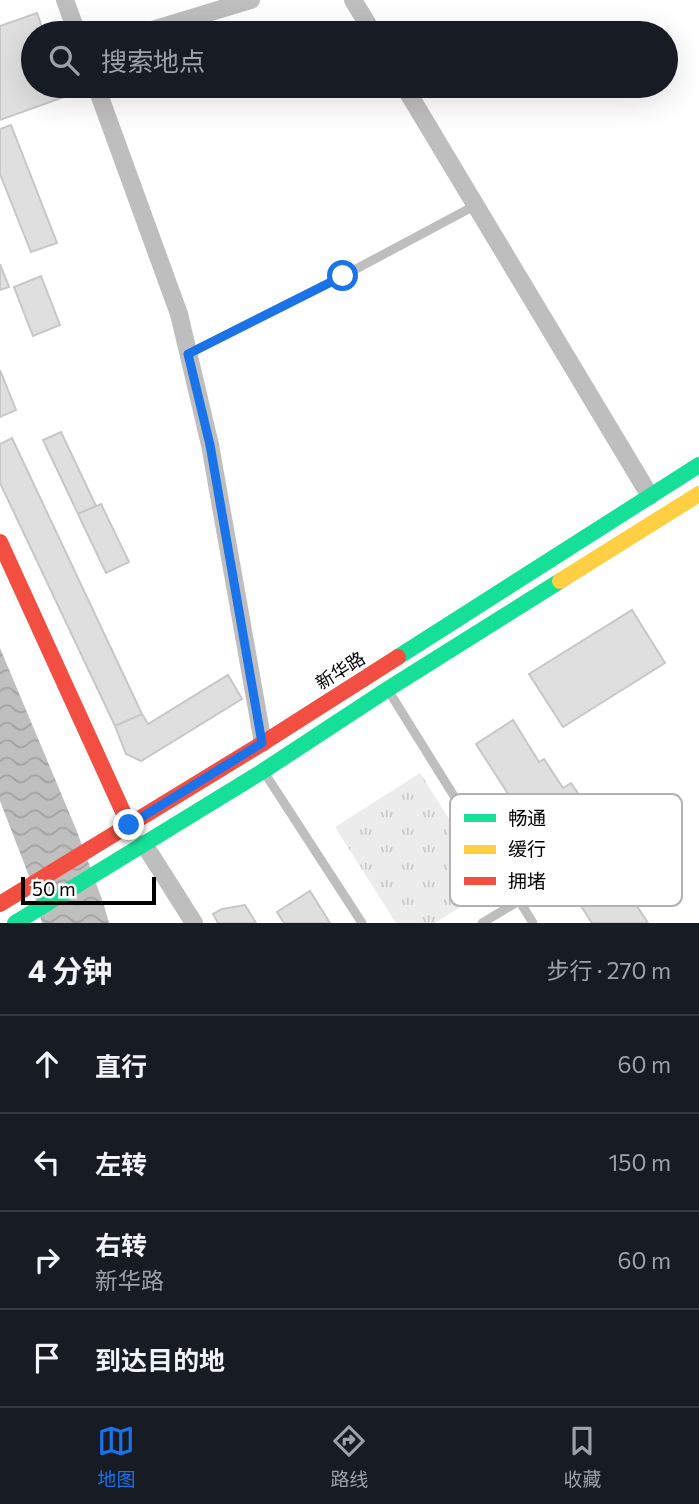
<!DOCTYPE html>
<html lang="zh">
<meta charset="utf-8">
<style>
body{margin:0;font-family:Commissioner,"Noto Sans SC",sans-serif;background:#242831;color:#f1f3f6}
.scale{position:absolute;left:21px;bottom:18px;width:135px;box-sizing:border-box;padding-left:7px;border:4px solid #000;border-top:0;font-size:19px;line-height:24px;white-space:nowrap;color:#000;-webkit-text-stroke:5px #fff;paint-order:stroke}
.stop{position:absolute;width:21px;height:21px;margin:-16px;border:5px solid #1a73e8;border-radius:50%;background:#fff}
.stop.end{background:#1a73e8;border-color:#fff;box-shadow:0 2px 7px #0008}
.list{margin:0;padding:0;list-style:none}
h2{display:flex;justify-content:space-between;align-items:center;height:91px;margin:0;padding:0 28px;font-size:30px}
h2 small{font-size:23px;font-weight:400;color:#9ea1a6}
.list li{display:grid;grid-template-columns:46px 1fr auto;gap:21px;align-items:center;box-sizing:border-box;height:98px;padding:0 28px;border-top:2px solid #363941}
.list b{display:block;font-size:26px;white-space:nowrap}
.list p{margin:0;font-size:23px;white-space:nowrap;color:#9ea1a6}
.list em{font-size:23px;font-style:normal;color:#9ea1a6}
.icon{flex:none;width:38px;height:38px;fill:none;stroke:currentColor;stroke-width:2;stroke-linecap:round;stroke-linejoin:round}
.map{position:relative;flex:none;width:699px;height:923px;overflow:hidden}
.search{position:absolute;background:#171b24;box-shadow:0 7px 28px #0002;left:21px;right:21px;top:21px;height:77px;display:flex;align-items:center;gap:18px;box-sizing:border-box;padding:0 24px;border-radius:38px;color:#9ea1a6;font-size:26px}
.sheet{height:483px;background:#171b24}
nav{display:flex;justify-content:space-around;align-items:center;box-sizing:border-box;height:98px;border-top:2px solid #363941;background:#171b24;font-size:19px;color:#9ea1a6}
nav a{display:grid;justify-items:center;gap:4px}
nav .on{color:#1a73e8}
.map>svg:first-child{display:block}
.grass{fill:url(#grass-tufts)}
.water{fill:url(#water-waves)}
.building{fill:#dfdfdf;stroke:#c7c7c7;stroke-width:2}
.lines{fill:none;stroke-linecap:round;stroke-linejoin:round}
.lane{stroke:#bebebe;stroke-width:9}
.street{stroke:#bebebe;stroke-width:18}
.fast{stroke:#16e098;stroke-width:16}
.slow{stroke:#ffcf43;stroke-width:16}
.jam{stroke:#f24e42;stroke-width:16}
.route{stroke:#1a73e8;stroke-width:9}
.labels{text-anchor:middle;dominant-baseline:central;stroke-width:7;stroke-linejoin:round;paint-order:stroke}
.street-label{font-size:18px;fill:#000;stroke:#fff}
.key{fill:#fff;stroke:#b2b2b2;stroke-width:2}
.key-label{font-size:19px;fill:#000}
</style>
<div class="map">
<svg width="699" height="923" viewBox="0 0 699 923">
<defs>
<pattern id="grass-tufts" width="24" height="20" patternUnits="userSpaceOnUse" patternTransform="scale(1.75)"><rect width="24" height="20" fill="#ececec"/><path d="M3 7l-1-3M5 7V3M7 7l1-3M15 17l-1-3M17 17v-4M19 17l1-3" fill="none" stroke="#c9c9c9"/></pattern>
<pattern id="water-waves" width="16" height="10" patternUnits="userSpaceOnUse" patternTransform="scale(1.75)"><rect width="16" height="10" fill="#bfbfbf"/><path d="M0 5q4-4 8 0t8 0" fill="none" stroke="#a2a2a2"/></pattern>
</defs>
<rect width="100%" height="100%" fill="#fff"/>
<!-- grass -->
<path class="grass" d="M420,773L492,887L435,923H396L335,827Z"/>
<!-- water -->
<path class="water" d="M0,648L76,829L103,902L109,923H42L29,876L0,801Z"/>
<!-- building -->
<path class="building" d="M37,13L44,33H33V86H63L67,96L0,120V26Z
M11,125L57,243L31,252L0,174V129Z
M0,264L9,287L0,290Z
M41,276L60,325L33,336L14,287Z
M0,370L16,410L0,417Z
M61,432L96,506L78,514L43,440Z
M12,438L142,714L115,726L0,483V444Z
M101,504L129,562L106,573L78,514Z
M632,610L665,663L563,727L529,674Z
M228,675L242,699L141,761L126,754L115,726L142,714L148,724Z
M513,720L539,762L544,759L563,788L571,783L580,796L572,802L600,845L596,848V849L559,873L476,744Z
M604,855L648,923H592L564,880Z
M310,891L330,923H284L277,912Z
M245,905L256,923H218L213,914L222,909Z"/>
<g class="lines">
<!-- lane -->
<path class="lane" d="M188,354L343,276L476,205
M388,690L533,923
M264,772L362,923
M482,923L519,901"/>
<!-- street -->
<path class="street" d="M65,0L77,33
M353,0L373,33
M142,33L251,0
M96,86L179,314L210,445L263,743
M404,86L650,496
M144,844L194,923"/>
<!-- fast -->
<path class="fast" d="M398,657L699,465
M15,923L263,771L388,689L560,581"/>
<!-- slow -->
<path class="slow" d="M560,581L699,494"/>
<!-- jam -->
<path class="jam" d="M0,542L129,825
M0,904L263,743L398,657"/>
</g>
<g class="lines">
<!-- route -->
<path class="route" d="M129,825L262,743L210,445L188,354L343,276"/>
</g>
<g class="labels">
<!-- street labels -->
<g class="street-label">
<text transform="translate(340 670) rotate(-32)">新华路</text>
</g>
</g>
<!-- legend -->
<rect x="450" y="794" width="232" height="112" rx="10" class="key"/>
<rect x="464" y="814" width="32" height="8" fill="#16e098"/>
<rect x="464" y="845" width="32" height="9" fill="#ffcf43"/>
<rect x="464" y="877" width="32" height="8" fill="#f24e42"/>
<g class="key-label">
<text x="508" y="825">畅通</text>
<text x="508" y="856">缓行</text>
<text x="508" y="888">拥堵</text>
</g>
</svg>
<div class="scale">50 m</div>
<div class="stop" style="left:343px;top:276px"></div>
<div class="stop end" style="left:129px;top:825px"></div>
<div class="search"><svg class="icon" aria-label="search" viewBox="0 0 24 24"><circle cx="10" cy="10" r="6"/><path d="M15 15l6 6"/></svg>搜索地点</div>
</div>
<section class="sheet">
<h2>4 分钟<small>步行 · 270 m</small></h2>
<ul class="list">
<li><svg class="icon" aria-label="ahead" viewBox="0 0 24 24"><path d="M12 20V5M6 11l6-6 6 6"/></svg><div><b>直行</b></div><em>60 m</em></li>
<li><svg class="icon" aria-label="left" viewBox="0 0 24 24"><path d="M17 20v-9H6M10 6l-5 5 5 5"/></svg><div><b>左转</b></div><em>150 m</em></li>
<li><svg class="icon" aria-label="right" viewBox="0 0 24 24"><path d="M7 20v-9h11M14 6l5 5-5 5"/></svg><div><b>右转</b><p>新华路</p></div><em>60 m</em></li>
<li><svg class="icon" aria-label="arrive" viewBox="0 0 24 24"><path d="M6 21V4h12l-3 4 3 4H6"/></svg><div><b>到达目的地</b></div></li>
</ul>
</section>
<nav>
<a class="on"><svg class="icon" aria-label="map" viewBox="0 0 24 24"><path d="M3 6l6-2 6 2 6-2v14l-6 2-6-2-6 2zM9 4v14M15 6v14"/></svg>地图</a>
<a><svg class="icon" aria-label="directions" viewBox="0 0 24 24"><path d="M12 3l9 9-9 9-9-9zM9 14v-3h6M13 9l2 2-2 2"/></svg>路线</a>
<a><svg class="icon" aria-label="saved" viewBox="0 0 24 24"><path d="M7 4h10v16l-5-4-5 4z"/></svg>收藏</a>
</nav>
